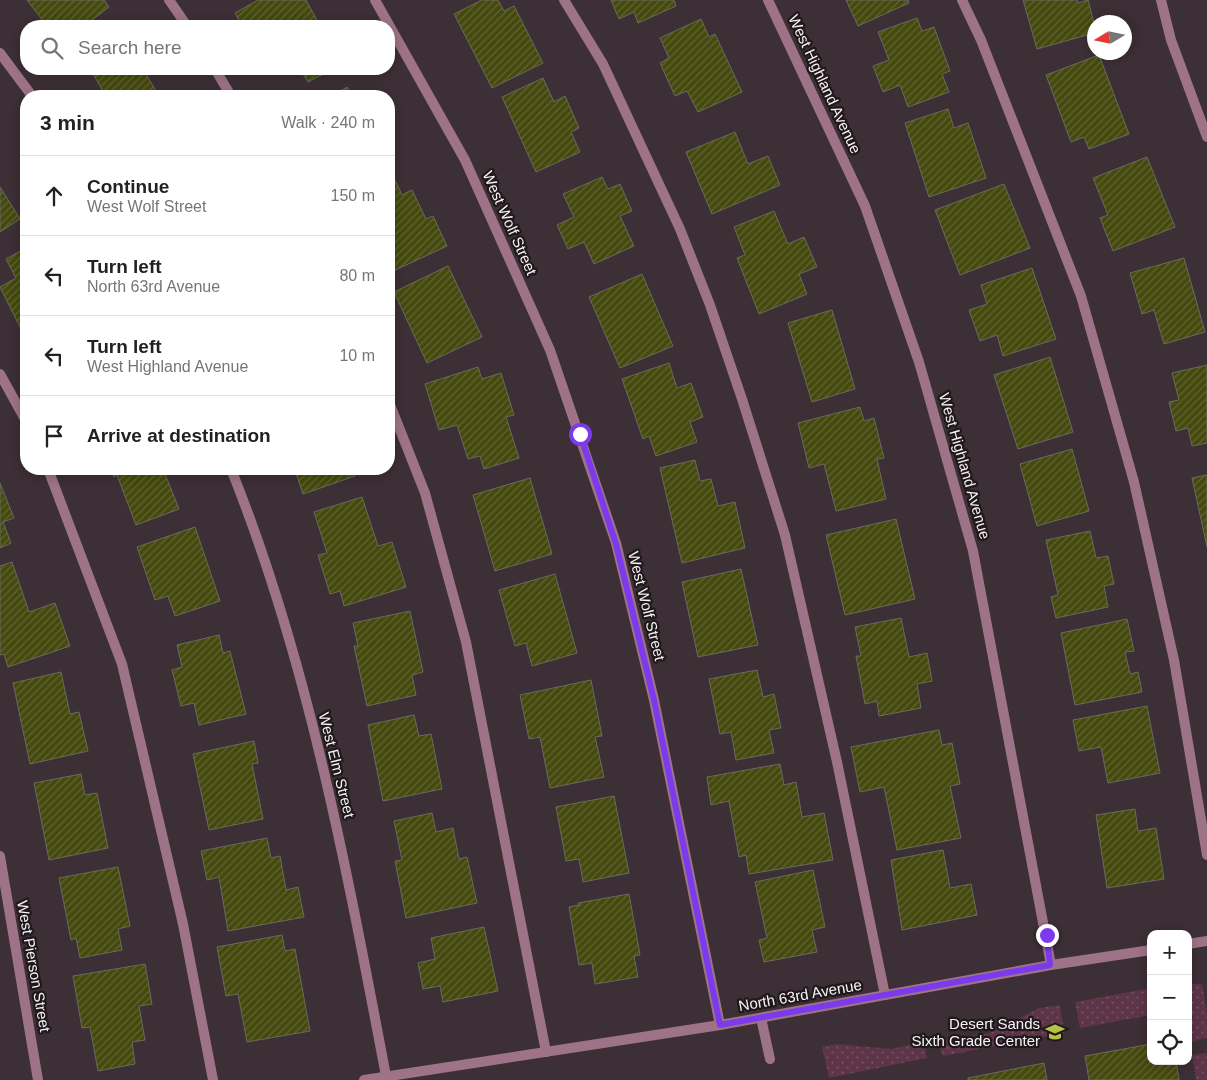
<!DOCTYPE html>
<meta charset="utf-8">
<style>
body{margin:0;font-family:Helvetica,sans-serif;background:#f6f6f6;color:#222}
.controls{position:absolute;right:15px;bottom:15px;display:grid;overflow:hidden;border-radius:10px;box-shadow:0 2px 12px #0003}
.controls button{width:45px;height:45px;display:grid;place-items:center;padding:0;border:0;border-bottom:1px solid #e0e0e0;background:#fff;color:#222;font:25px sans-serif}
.compass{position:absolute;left:1087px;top:15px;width:45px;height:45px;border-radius:50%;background:#fff;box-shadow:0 2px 12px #0003;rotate:260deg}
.stop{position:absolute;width:15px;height:15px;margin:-11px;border:4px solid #7c3aed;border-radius:50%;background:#fff}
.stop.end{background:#7c3aed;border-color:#fff;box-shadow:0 1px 5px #0008}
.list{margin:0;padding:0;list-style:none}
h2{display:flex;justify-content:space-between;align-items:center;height:65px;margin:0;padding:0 20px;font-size:21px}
h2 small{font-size:16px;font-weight:400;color:#767676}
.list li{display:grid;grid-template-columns:32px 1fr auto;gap:15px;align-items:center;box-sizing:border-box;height:80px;padding:0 20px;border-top:1px solid #e0e0e0}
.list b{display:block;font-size:19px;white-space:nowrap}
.list p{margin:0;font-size:16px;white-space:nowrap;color:#767676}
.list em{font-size:16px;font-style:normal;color:#767676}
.icon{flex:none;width:28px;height:28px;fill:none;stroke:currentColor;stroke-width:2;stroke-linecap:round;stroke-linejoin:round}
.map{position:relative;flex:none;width:1207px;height:1080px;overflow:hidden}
.search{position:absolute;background:#fff;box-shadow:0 2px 12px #0003;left:20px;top:20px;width:375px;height:55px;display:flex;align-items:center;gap:12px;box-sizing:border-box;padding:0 18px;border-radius:20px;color:#767676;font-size:19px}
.panel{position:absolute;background:#fff;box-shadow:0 2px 12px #0003;left:20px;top:90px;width:375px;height:385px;border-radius:20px}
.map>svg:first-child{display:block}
.grass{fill:url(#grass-dots)}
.building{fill:url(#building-hatch);stroke:#696b5e}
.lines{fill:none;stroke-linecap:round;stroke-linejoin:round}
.service{stroke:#9f7387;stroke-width:10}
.minor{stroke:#9f7387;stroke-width:10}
.tertiary{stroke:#9f7387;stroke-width:10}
.route{stroke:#7c3aed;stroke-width:6}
.labels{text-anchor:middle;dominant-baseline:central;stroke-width:4.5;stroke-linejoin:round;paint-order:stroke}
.street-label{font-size:15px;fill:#fbf2f5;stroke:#1f191c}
.poi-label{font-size:15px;fill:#fbf2f5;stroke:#1f191c;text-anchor:end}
</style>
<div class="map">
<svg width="1207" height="1080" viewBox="0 0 1207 1080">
<defs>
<pattern id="grass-dots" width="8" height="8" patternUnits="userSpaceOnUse" patternTransform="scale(1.25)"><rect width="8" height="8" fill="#5d3448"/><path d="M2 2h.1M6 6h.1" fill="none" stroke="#755263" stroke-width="1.8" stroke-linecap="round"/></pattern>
<pattern id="building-hatch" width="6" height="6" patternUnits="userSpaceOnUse" patternTransform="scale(1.25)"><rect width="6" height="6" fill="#45490e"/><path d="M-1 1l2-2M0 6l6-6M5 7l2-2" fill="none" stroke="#616432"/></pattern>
</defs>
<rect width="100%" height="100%" fill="#3c2f35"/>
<!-- grass -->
<path class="grass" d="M1188,984H1202L1207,1013V1038L1188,1043Z
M1151,988V1015L1080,1028L1075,1002Z
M1060,1005L1064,1033L943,1056L938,1041L990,1033L1039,1008Z
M924,1042L927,1058L829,1078L822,1047L837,1044L891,1049Z
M1207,1053V1080H1196L1192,1055Z"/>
<!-- building -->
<path class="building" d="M27,0H104L109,7L84,26H47Z
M258,0H306L320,26H242L235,13Z
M482,0H498L504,11L514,6L543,63L492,88L454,14Z
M611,0H674L676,6L638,23L634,12L619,19Z
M846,0H908L909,3L858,26Z
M1023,0H1077L1078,3L1088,0L1094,23V33L1037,49Z
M917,18L922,31L934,27L950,71L942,74L949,92L908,107L900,85L883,92L873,66L889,60L878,32Z
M701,19L709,37L715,34L742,92L698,112L687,91L675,96L660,63L669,58L660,38Z
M1099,55L1129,134L1089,149L1084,137L1071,142L1046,75Z
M90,69H143L159,96H106Z
M300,69H333L308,82Z
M543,78L554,102L565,96L579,128L571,132L580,152L536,172L502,97Z
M347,87L353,96H332Z
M948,109L954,128L968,123L986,178L929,197L905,123Z
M735,132L748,164L768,156L780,185L712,214L686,152Z
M1147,157L1175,227L1113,251L1100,218L1108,215L1093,178Z
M602,177L608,189L620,184L632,211L620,216L634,246L594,264L584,242L568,249L557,225L574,217L563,194Z
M395,180L402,195L412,190L426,219L433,216L447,246L389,273V183Z
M1004,184L1030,248L960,275L935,210Z
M0,187L20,219L0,232Z
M774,211L788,244L804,237L817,267L799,274L807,294L759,314L737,258L745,255L734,227Z
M26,248V326L21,329L0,287L16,278L6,259Z
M1184,258L1205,332L1164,344L1154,310L1142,314L1130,273Z
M448,266L482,337L427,363L394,292Z
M1032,268L1056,339L1003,356L997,335L980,341L969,310L987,304L981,285Z
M642,274L673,346L620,368L589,297Z
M832,310L855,389L812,402L788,323Z
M1050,357L1073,432L1018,449L994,375Z
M669,363L677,388L691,383L703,417L690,422L697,442L656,456L649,436L643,439L622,379Z
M1207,365V443L1192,446L1188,428L1176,431L1169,402L1179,400L1172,373Z
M478,367L482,379L501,373L514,415L506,417L519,458L484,469L480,456L468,459L457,425L439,430L425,384Z
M860,407L864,421L874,418L884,458L877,459L886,499L836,511L824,464L809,468L798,423Z
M1072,449L1089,511L1037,526L1020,464Z
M695,460L700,481L711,479L718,506L735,502L745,548L682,563L660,468Z
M111,469H163L179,509L136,525L117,475L114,477Z
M302,469H353L355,476L303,494L296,473L302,471Z
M1207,475V547L1192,478Z
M530,478L552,554L495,571L473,495Z
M0,483L14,518L3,522L11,543L0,548Z
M362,497L378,546L392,542L406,587L344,606L340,591L330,594L318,555L327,553L314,512Z
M896,519L915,599L845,615L826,535Z
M195,527L220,601L175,616L168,596L155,600L137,547Z
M1090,531L1096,558L1108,556L1114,584L1104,586L1108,607L1056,618L1051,597L1058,595L1046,540Z
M12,562L29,612L55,603L70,646L8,667L4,654L0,655V566Z
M741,569L758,645L698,657L682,582Z
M555,574L577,653L532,666L526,643L515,646L499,590Z
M410,611L423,672L412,675L416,695L367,706L354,646H358L353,623Z
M901,618L909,657L927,653L932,681L917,684L921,708L879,716L877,701L865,704L856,656H861L855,627Z
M1127,619L1134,651L1125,652L1130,674L1138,672L1142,692L1075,705L1061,633Z
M219,635L223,653L230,651L246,714L199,725L194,703L181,706L172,670L182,667L177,645Z
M757,670L763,697L774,694L781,728L769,730L774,753L736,760L731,732L720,734L709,679Z
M61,672L70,714L79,712L88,751L30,764L13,683Z
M591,680L602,736L595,737L604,777L550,788L540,737L529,739L520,695Z
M1147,706L1160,773L1108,783L1101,747L1079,751L1073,720Z
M414,715L419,736L431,734L442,789L383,801L368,725Z
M939,730L942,745L952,743L960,784L950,786L961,838L897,850L884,787L860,792L851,747Z
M254,741L258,763L252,764L263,819L209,830L193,754Z
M780,764L784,785L796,782L802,817L824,813L833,860L749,874L746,855L739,857L729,801L711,805L707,777Z
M81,774L85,795L97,793L108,848L49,860L34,783Z
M614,796L629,873L583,882L579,859L566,861L556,807Z
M1135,809L1138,831L1156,828L1164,879L1107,888L1096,815Z
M432,813L436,832L453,828L459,859L467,857L477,903L406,918L395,861L402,860L394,821Z
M267,838L271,858L280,856L286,890L298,887L304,917L228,931L219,877L207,880L201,851Z
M943,850L950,888L971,884L977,915L902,930L891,860Z
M118,867L130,926L118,929L122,950L80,958L76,938L71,940L59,878Z
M813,870L825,927L812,930L817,952L764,962L759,940L767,938L755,882Z
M629,894L640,955L634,956L638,977L595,984L592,963L579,965L569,907L579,905L578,903Z
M484,927L498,991L443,1002L440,986L423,989L418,963L435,959L431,938Z
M282,935L285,951L295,949L310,1031L247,1042L238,994L226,996L217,947Z
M145,964L152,1004L139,1006L145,1040L132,1042L135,1064L98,1071L90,1027L82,1028L73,976Z
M1151,1044V1061H1176L1179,1080H1089L1085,1056Z
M1044,1063L1047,1080H968V1078Z"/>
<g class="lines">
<!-- service -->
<path class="service" d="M169,0L187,26
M564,0L603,64L680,229L710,305L742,399L785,535L837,762L885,995
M962,0L981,40L1081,296L1134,482L1174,660L1207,855
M215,69L231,96
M0,374L26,421
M389,402L425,493L466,642L546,1052
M48,469L122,664L183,924L213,1080
M761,1018L770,1059"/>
<!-- minor -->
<path class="minor" d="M375,0L465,160L550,350L616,543L654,700L720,1025
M768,0L865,206L919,362L973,551L1051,965
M1161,0L1171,40L1207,137
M0,53L32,96
M231,469C309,663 347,871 386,1076
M0,856L38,1080"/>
<!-- tertiary -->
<path class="tertiary" d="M1188,944L1207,941
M364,1080L720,1025L1051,965L1151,950"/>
</g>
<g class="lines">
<!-- route -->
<path class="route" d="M580,434L616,544L654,700L720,1025L1050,965L1047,935"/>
</g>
<!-- icons -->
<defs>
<g id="school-bare" transform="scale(1.5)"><path d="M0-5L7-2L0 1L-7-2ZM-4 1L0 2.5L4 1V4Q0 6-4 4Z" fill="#b8c147" stroke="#1f191c" stroke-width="2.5" paint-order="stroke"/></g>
</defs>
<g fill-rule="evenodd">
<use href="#school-bare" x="1055" y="1032"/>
</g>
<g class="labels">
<!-- street labels -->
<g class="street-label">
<text transform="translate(825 84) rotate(65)">West Highland Avenue</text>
<text transform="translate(510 223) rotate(66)">West Wolf Street</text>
<text transform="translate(965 466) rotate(74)">West Highland Avenue</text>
<text transform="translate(647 606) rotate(76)">West Wolf Street</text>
<text transform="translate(337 765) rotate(76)">West Elm Street</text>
<text transform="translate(34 966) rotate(80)">West Pierson Street</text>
<text transform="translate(800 995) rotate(-10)">North 63rd Avenue</text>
</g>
<!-- poi labels -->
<g class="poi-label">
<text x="1040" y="1023">Desert Sands<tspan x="1040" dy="17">Sixth Grade Center</tspan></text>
</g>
</g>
</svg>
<div class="controls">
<button>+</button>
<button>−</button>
<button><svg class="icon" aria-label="locate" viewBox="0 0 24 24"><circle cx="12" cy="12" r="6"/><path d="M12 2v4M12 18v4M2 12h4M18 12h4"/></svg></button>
</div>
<svg class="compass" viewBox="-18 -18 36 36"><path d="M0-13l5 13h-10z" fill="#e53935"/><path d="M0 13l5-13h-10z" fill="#767676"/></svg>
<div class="stop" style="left:580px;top:434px"></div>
<div class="stop end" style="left:1047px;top:935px"></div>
<div class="search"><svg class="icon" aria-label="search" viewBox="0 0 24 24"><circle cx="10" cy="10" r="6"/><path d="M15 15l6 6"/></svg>Search here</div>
<section class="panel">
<h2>3 min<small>Walk · 240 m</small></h2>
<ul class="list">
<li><svg class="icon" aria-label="ahead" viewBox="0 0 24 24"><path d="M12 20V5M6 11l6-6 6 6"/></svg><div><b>Continue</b><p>West Wolf Street</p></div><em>150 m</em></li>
<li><svg class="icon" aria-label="left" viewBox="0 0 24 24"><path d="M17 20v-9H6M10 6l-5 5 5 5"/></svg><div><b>Turn left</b><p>North 63rd Avenue</p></div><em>80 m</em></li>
<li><svg class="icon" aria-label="left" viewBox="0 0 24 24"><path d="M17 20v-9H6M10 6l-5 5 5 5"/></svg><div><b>Turn left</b><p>West Highland Avenue</p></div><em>10 m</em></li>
<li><svg class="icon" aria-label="arrive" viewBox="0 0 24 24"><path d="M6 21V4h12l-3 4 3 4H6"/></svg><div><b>Arrive at destination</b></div></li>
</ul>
</section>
</div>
